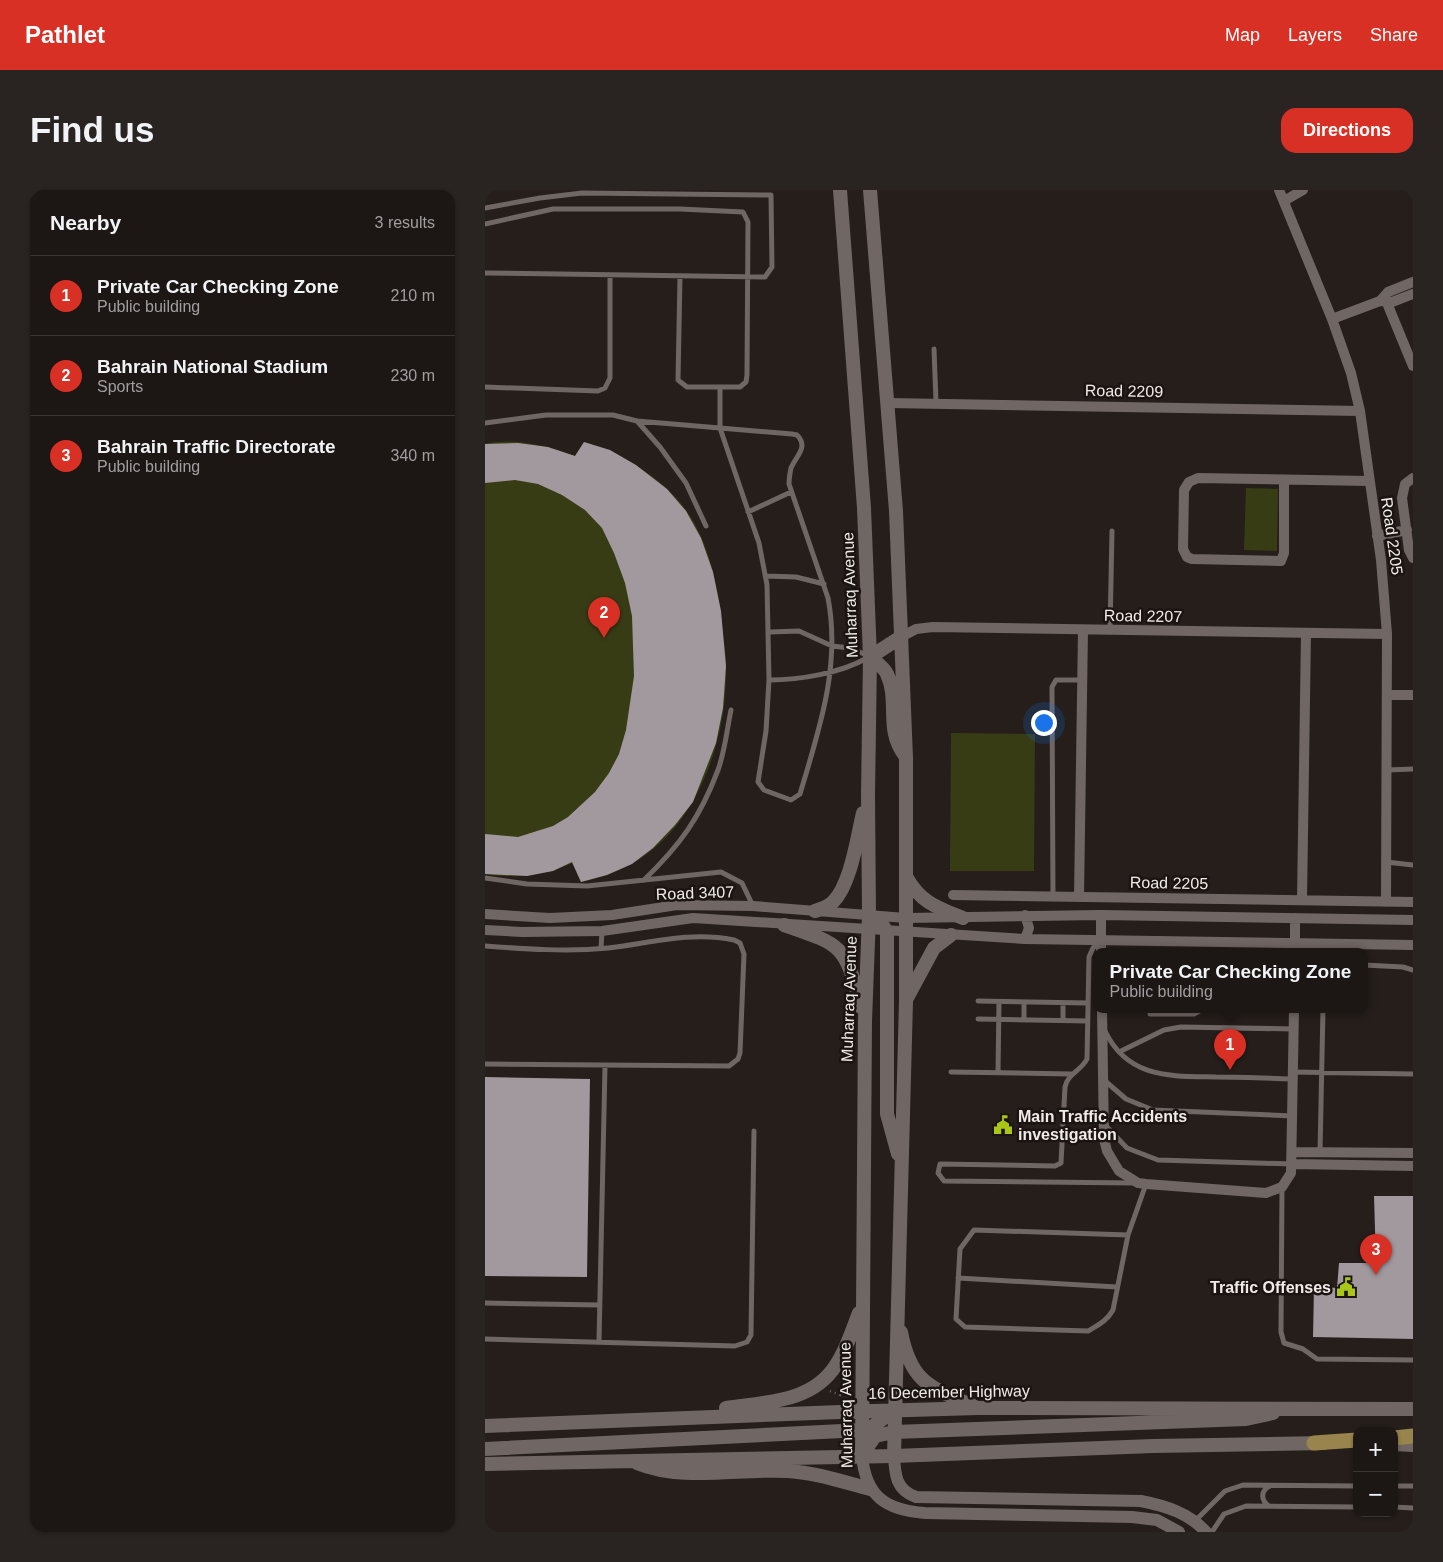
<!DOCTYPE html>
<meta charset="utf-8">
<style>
body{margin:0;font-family:Helvetica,sans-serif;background:#292322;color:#f1f3f6}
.controls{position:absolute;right:15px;bottom:15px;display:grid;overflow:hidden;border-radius:10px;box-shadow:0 1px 4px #0004}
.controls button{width:45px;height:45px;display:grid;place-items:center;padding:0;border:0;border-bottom:1px solid #3a3534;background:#1c1614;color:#f1f3f6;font:25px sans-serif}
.you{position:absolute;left:558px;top:532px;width:18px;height:18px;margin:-12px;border:4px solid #fff;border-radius:50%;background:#1a73e8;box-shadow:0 0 0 8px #1a73e833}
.badge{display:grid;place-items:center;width:32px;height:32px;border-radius:50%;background:#d93025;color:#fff;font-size:16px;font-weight:700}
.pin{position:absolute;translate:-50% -41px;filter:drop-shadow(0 1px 2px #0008)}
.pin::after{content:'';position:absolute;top:26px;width:18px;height:15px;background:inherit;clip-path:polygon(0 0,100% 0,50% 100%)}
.popup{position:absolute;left:608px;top:758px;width:275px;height:65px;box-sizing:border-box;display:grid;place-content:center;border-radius:10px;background:#1c1614;filter:drop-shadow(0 1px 4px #0005);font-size:16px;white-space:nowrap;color:#a09fa0}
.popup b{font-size:19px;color:#f1f3f6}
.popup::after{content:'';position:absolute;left:50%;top:100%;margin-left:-10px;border:10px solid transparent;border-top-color:#1c1614}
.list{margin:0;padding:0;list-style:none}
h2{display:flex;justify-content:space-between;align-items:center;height:65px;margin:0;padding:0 20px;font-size:21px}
h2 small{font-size:16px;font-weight:400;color:#a09fa0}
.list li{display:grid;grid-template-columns:32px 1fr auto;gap:15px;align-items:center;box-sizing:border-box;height:80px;padding:0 20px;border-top:1px solid #3a3534}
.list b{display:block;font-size:19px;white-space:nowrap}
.list p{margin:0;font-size:16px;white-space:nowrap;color:#a09fa0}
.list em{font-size:16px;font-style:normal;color:#a09fa0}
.map{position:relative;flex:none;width:928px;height:1342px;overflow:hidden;border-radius:15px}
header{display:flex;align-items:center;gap:30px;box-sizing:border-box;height:70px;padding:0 25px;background:#d93025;color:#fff}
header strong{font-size:24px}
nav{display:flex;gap:28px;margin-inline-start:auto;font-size:18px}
.intro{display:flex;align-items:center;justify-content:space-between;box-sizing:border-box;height:120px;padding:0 30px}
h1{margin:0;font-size:35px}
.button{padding:12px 22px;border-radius:15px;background:#d93025;color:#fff;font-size:18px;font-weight:700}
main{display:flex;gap:30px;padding:0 30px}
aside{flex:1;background:#1c1614;border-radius:15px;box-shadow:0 1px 4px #0004}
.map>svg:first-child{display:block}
.green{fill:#383c15}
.building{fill:#a1999e}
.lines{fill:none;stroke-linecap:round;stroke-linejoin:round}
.path{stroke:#6a6361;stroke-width:2.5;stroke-dasharray:1 4;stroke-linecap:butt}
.service{stroke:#706764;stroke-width:5}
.minor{stroke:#706764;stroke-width:10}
.tertiary{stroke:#706764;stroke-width:12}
.secondary{stroke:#706764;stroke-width:14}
.primary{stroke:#98844c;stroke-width:15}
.labels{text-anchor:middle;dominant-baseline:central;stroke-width:5;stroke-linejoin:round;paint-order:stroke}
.street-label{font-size:16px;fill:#f0ebe9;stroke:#1b1412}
.poi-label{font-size:16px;font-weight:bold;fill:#f0ebe9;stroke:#1b1412;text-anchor:start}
</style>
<header>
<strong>Pathlet</strong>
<nav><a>Map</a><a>Layers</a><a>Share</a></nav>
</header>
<div class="intro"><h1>Find us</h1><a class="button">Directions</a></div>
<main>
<aside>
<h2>Nearby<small>3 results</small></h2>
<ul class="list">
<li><span class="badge">1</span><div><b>Private Car Checking Zone</b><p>Public building</p></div><em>210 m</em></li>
<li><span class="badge">2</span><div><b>Bahrain National Stadium</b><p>Sports</p></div><em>230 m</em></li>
<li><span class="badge">3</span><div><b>Bahrain Traffic Directorate</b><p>Public building</p></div><em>340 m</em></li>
</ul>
</aside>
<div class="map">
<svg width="928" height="1342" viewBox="0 0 928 1342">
<rect width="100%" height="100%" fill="#251e1b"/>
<!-- green -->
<path class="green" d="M99,252C138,265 176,286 201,320C224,352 233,396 237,434C238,448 241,462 241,476C243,548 213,638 146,674C130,683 113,688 96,692L87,673C59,686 30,689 0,684V254C30,247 62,256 90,266Z
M761,298L793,299L792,361L759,360Z
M466,543L550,544L549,681H465Z"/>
<!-- building -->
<path class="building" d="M99,252L125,260L151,275L182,299L201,321L216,348L228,382L236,421L241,476L238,518L231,553L208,612L190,635L168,658L147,674L122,685L96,692L87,672L68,681L42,686L0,684V644L33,647L68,636L83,627L110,602L124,583L134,564L141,540L149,486L147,426L140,393L129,363L117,338L100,320L77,305L53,294L30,290L0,293V254L33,253L63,257L90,266Z
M0,887L105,889L102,1087L0,1086Z
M889,1006H928V1149L828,1147L829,1096L852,1098L854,1073H891Z"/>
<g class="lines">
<!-- path -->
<path class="path" d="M345,1201L355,1205V1209
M355,1205H365"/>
<!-- service -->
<path class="service" d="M0,18L55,8L97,3L286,5L287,77L280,87L0,83
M0,34L68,19H195L258,22L263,32L262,185L261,192L255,197H202L193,190L195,86
M449,159L451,212
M0,197L113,201L120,198L125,188V85
M152,231L175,257L201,293L221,336
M0,233L61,225H128L152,231L235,238V197
M235,238L307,244L312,245C324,257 311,266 306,278C305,283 304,289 304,294L343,408C356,476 334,540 315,604L306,610L279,600L273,592L281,541L284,490L282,395L274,353Z
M263,322L306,302
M281,386L311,387L339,394
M625,440L627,341
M285,442L314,441L347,456L365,458L384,466
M284,490C315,490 356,483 382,468
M902,580L928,579
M901,672L928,675
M0,688L42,694L102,696L236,682L257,693L268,716
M159,690C195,655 215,628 233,580C240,561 242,539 246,520
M568,707L567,497L571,490H597
M615,752L608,758L604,767L602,869C596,881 583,883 580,897L576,973L570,976L455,974L453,983L459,991L650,993
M0,756C40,759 83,762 123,758C166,753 205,741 249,750L255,753L259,764L255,863L253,869L244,876L0,874
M116,758L117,741
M879,775L918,777L928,780
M493,811L603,813
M665,824H709L718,819
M493,829L603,831
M539,830V812
M578,830V813
M620,841C643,889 686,886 731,887C757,887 783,888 809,889
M634,862L679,840L696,837L808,839
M466,882L586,884
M808,882L928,884
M513,883L514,812
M619,890L641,909L668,920L808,926
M621,936L642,958L673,970L807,974
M835,962L838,819
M797,998L796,1142L799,1153L818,1159L832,1169L928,1170
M643,1045L489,1040L475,1059L471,1129L480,1137L603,1141C613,1135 622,1131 628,1120L643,1045L661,994
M473,1088L632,1097
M0,1113L115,1115
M0,1149L250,1156L262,1152L266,1145L269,941
M114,1151L120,876
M909,1296H928
M784,1316C775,1310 776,1300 785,1296
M909,1317L928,1318
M711,1330L740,1301L758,1295L872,1296
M727,1342L739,1324L761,1316L872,1317"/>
<!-- minor -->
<path class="minor" d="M794,0L847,129L866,183L875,221L896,370L902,444L901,712
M799,11L818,0
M895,111L903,102L928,92
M902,113L928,176
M847,129L895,111L907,112L928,104
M403,213L875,221
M928,288L920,294L917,308L924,360L928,368
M799,290V363L796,371L707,369L702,367L698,359L699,300L704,292L713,288L884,291
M892,346L922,340
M416,447L431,439L448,437L902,444
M902,505H928
M468,705L928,712
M594,707L598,440
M817,710L821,443
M0,724L65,728L127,725L192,715L268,716L421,728L616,725L928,730
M540,725L544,738L540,749
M616,725V761
M0,740L37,742L117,741L208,728L540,749L928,755
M810,761V728
M617,819L619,949L622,961L634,981L653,993L661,994L781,1003L797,997L806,983L809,819
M808,962L928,963
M807,974L928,976"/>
<!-- tertiary -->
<path class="tertiary" d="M377,1266C381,1307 401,1320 440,1323L647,1327L672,1330L694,1342
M409,1266C410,1285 411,1300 431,1307L656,1311C681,1316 704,1323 721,1342"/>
<!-- secondary -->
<path class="secondary" d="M355,0L379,318L385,467L383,605L384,725L380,831L377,1266
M385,0L411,321L421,568V811L409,1266
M385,467C391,472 399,477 402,484C415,512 399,540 421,567
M385,467L416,447
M422,688C435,712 453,718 478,728
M330,721C336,719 343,717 348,712C366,694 372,648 378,623
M384,725L395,731L402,742V924L413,964
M299,735C361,756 359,756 377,818
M422,808L449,758L466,745
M416,1142C426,1194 446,1197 490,1217
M241,1218C280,1212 327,1213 351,1175C362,1159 367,1140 374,1123
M0,1236L355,1222L493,1218L928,1219
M909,1254L928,1255
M0,1259L377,1240L387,1237L408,1221
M377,1265L390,1246L409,1242L761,1229L788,1223
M152,1273C198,1292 254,1278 303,1281C332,1283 358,1292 385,1299
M0,1274L409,1266L668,1256L839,1253"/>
<!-- primary -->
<path class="primary" d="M909,1248L928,1246
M829,1253L872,1250"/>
</g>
<!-- icons -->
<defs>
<g id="civic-bare" transform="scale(1.5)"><path d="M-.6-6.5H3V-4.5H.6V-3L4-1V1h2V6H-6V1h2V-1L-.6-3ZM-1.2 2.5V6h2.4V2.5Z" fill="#aac717" stroke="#1b1412" stroke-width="2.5" paint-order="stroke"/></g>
</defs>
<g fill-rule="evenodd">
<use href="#civic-bare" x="518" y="935"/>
<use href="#civic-bare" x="861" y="1097"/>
</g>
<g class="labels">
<!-- street labels -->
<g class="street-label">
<text transform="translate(639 201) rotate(1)">Road 2209</text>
<text transform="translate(907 346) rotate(82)">Road 2205</text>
<text transform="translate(365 405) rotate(-92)">Muharraq Avenue</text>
<text transform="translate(658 426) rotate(1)">Road 2207</text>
<text transform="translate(684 693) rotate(1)">Road 2205</text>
<text transform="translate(210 703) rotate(-2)">Road 3407</text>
<text transform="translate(364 809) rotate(-88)">Muharraq Avenue</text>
<text transform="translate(464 1202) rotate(-1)">16 December Highway</text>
<text transform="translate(361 1215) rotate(-91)">Muharraq Avenue</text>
</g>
<!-- poi labels -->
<g class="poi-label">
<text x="533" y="926">Main Traffic Accidents<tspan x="533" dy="18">investigation</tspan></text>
<text x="846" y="1097" text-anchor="end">Traffic Offenses</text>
</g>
</g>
</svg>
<div class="controls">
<button>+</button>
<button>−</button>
</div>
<div class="you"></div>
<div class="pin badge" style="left:745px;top:880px">1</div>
<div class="popup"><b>Private Car Checking Zone</b>Public building</div>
<div class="pin badge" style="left:119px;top:448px">2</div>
<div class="pin badge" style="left:891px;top:1085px">3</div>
</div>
</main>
